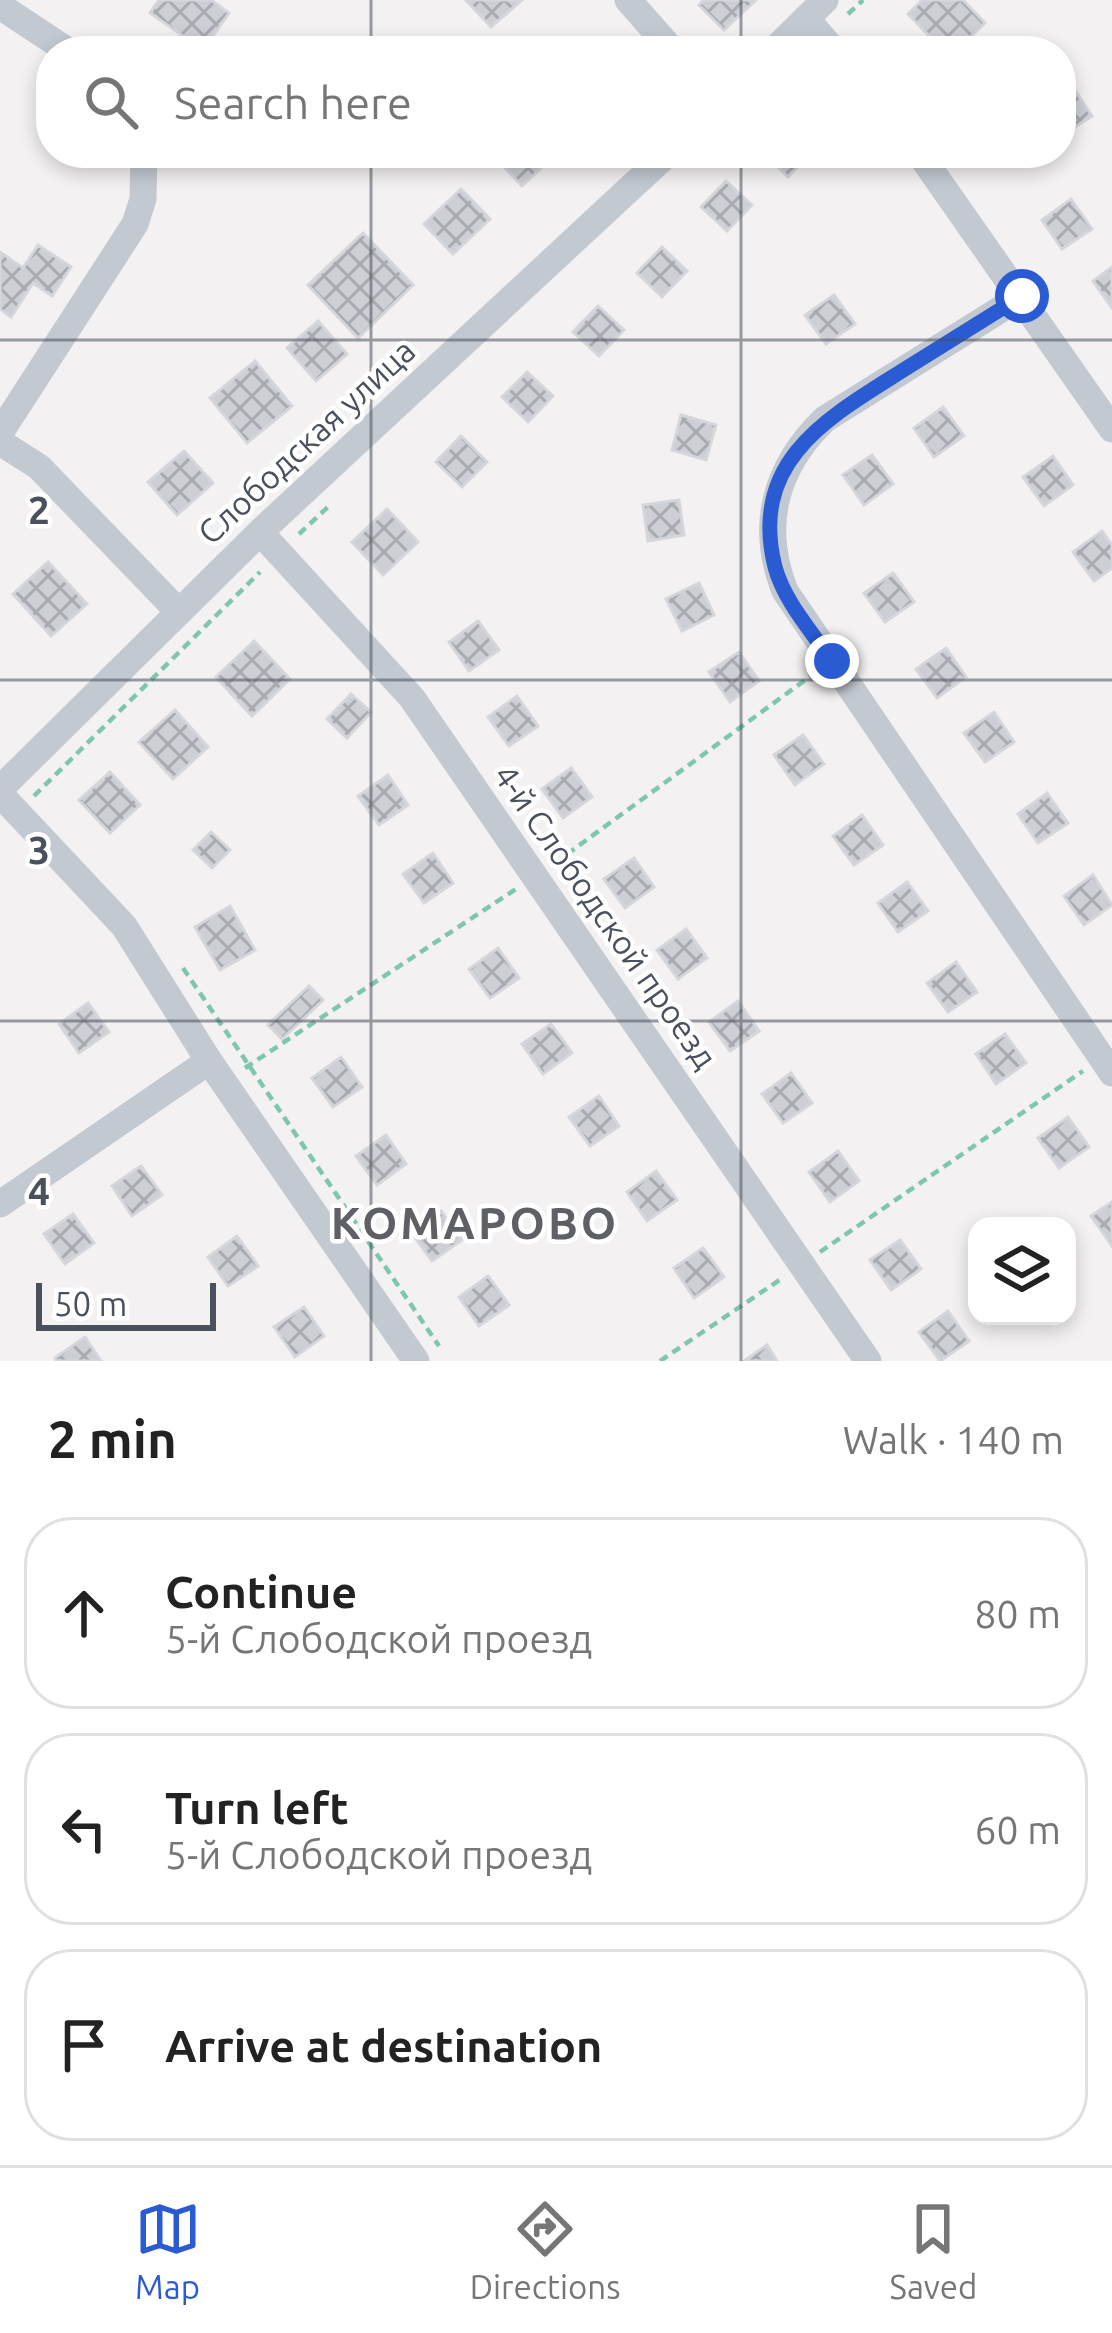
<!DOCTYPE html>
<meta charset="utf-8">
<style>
body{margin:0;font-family:Ubuntu,sans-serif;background:#f2f2f2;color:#222}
.controls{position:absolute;right:36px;bottom:36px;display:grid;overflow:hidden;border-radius:24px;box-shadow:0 6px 18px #0003}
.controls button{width:108px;height:108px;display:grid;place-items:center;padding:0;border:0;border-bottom:3px solid #e0e0e0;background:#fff;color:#222;font:60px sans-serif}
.scale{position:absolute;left:36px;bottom:30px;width:180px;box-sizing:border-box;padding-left:12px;border:6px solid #4a515c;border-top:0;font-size:33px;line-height:42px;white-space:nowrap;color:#4a515c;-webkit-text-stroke:9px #fff;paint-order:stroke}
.stop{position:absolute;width:36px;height:36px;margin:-27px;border:9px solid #2b5bd3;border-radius:50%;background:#fff}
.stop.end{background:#2b5bd3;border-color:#fff;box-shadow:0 3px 12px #0008}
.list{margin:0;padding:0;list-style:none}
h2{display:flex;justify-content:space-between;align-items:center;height:156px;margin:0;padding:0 48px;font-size:51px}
h2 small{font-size:39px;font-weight:400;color:#767676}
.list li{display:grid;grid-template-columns:78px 1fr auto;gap:36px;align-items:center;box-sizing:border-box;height:192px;margin:0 24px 24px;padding:0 24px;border:3px solid #e0e0e0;border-radius:48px}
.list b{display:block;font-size:45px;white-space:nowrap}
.list p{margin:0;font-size:39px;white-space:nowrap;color:#767676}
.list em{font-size:39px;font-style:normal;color:#767676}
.icon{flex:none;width:66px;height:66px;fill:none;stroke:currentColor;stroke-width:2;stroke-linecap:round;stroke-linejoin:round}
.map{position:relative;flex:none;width:1112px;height:1361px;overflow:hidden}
.search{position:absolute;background:#fff;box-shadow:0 6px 18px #0003;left:36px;right:36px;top:36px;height:132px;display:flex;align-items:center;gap:30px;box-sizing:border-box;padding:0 42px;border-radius:48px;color:#767676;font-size:45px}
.sheet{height:804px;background:#fff}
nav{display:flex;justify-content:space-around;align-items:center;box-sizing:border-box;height:168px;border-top:3px solid #e0e0e0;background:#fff;font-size:33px;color:#767676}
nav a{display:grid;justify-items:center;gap:6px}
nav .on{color:#2b5bd3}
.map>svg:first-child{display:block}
.building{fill:url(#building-cross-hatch);stroke:#d5d6db;stroke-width:3}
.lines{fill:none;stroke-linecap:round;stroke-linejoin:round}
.path{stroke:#7fc6ae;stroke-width:4.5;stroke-dasharray:9 6;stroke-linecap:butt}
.minor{stroke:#c3c9d1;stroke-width:27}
.route{stroke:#2b5bd3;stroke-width:15}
.grid{fill:none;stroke:#4a515c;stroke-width:3;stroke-opacity:0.55}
.labels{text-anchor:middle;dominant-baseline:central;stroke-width:9;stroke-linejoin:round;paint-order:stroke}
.street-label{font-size:33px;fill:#4a515c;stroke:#fff}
.district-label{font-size:45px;font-weight:bold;letter-spacing:3px;fill:#5e6065;stroke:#fff}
.grid-label{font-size:39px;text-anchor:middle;font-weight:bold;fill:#4a515c;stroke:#fff;stroke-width:9;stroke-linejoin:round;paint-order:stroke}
</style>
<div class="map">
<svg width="1112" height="1361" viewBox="0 0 1112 1361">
<defs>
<pattern id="building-cross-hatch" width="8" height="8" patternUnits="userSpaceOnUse" patternTransform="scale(3)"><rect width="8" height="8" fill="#cecfd5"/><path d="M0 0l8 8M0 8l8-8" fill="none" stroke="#a9aab0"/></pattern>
</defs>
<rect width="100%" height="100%" fill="#f3f1f1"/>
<!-- building -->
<path class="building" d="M159,0H211L229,13L203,50L150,13Z
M466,0H522L491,27Z
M704,0H756L724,30L699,5Z
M922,0H963L985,23L956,51H944L908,14Z
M1061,69L1092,116L1061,136Z
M491,153H557L522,186Z
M763,153H811L788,177Z
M726,181L752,205L727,231L701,207Z
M461,189L490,219L453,254L424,224Z
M1071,199L1092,229L1062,249L1042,220Z
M363,233L413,285L358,338L308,285Z
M38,245L71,267L52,296L33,283L11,317L0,309V252L23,268Z
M662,247L687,271L662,297L637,273Z
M1112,267V308L1093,281Z
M834,295L855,324L826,344L805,315Z
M598,306L624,330L599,356L573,332Z
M318,321L347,354L316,381L287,348Z
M255,361L292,406L247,443L210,398Z
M527,372L553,396L528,422L502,397Z
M943,407L964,436L934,457L914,428Z
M681,415L716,425L706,460L672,450Z
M461,436L487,462L462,487L436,462Z
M184,451L213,483L177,515L148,482Z
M872,455L893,484L864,505L843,475Z
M1053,456L1073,485L1044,506L1023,477Z
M679,500L684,535L648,541L643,505Z
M387,509L418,542L383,575L352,542Z
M1102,531L1112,545V568L1094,581L1073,552Z
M48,562L87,604L51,636L13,594Z
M893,573L914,602L885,622L864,593Z
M699,583L714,615L682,631L666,599Z
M478,621L499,650L469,671L449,642Z
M254,641L290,679L252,716L216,677Z
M946,648L966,677L937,698L916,669Z
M739,652L759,681L730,702L709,672Z
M351,694L371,712L347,738L327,719Z
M517,696L538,726L509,746L488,717Z
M175,710L208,747L173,779L139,742Z
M994,712L1014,742L985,762L964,733Z
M803,735L824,764L795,785L774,755Z
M571,768L592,797L563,818L542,789Z
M110,772L140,805L110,833L79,800Z
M388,775L408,805L379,825L358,796Z
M1047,793L1068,823L1038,843L1018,814Z
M862,815L883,845L854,865L833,836Z
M211,832L230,850L212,868L193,850Z
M433,853L453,883L424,903L403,874Z
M634,858L654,887L625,908L604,879Z
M1093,875L1112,905L1084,925L1064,896Z
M907,882L928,911L898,932L878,903Z
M230,906L255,950L220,970L195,927Z
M686,929L707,958L678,979L657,950Z
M498,948L519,978L490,998L469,969Z
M956,962L977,992L948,1012L927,983Z
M309,986L323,1000L282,1039L268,1025Z
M738,1001L759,1031L730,1051L709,1022Z
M88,1003L109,1032L79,1053L59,1024Z
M551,1024L572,1053L543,1074L522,1044Z
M1005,1034L1026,1063L996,1084L976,1054Z
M341,1057L362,1087L333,1107L312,1078Z
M791,1073L812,1103L783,1123L762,1094Z
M599,1096L619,1126L590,1146L569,1117Z
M1068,1117L1089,1147L1059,1168L1038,1138Z
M386,1135L406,1164L377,1185L356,1156Z
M838,1151L859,1181L830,1202L809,1172Z
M141,1166L162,1195L132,1216L112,1186Z
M656,1171L677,1200L647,1221L627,1192Z
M1112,1202V1246L1091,1216Z
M441,1211L462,1240L432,1261L411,1232Z
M73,1214L94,1243L65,1264L44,1234Z
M237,1236L258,1266L228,1286L208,1257Z
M900,1240L921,1269L891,1290L870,1260Z
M703,1248L724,1277L694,1298L674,1268Z
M488,1276L509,1305L479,1326L459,1297Z
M304,1307L324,1336L295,1357L274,1327Z
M948,1311L969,1341L940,1361L919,1332Z
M85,1337L101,1361H57L55,1358Z
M767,1345L777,1361H744Z"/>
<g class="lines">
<!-- path -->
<path class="path" d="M848,14L863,0
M691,163L701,153
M299,534L330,505
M34,796L260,572
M555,863L812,675
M183,968L439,1346
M245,1068L516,889
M820,1252L1083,1071
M660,1361L781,1279"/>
<!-- minor -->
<path class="minor" d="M628,0L673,51
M0,6L68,51
M806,18L834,51
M773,51L825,0
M919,153L1112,429
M1022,296L825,419C775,467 759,526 785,591L1112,1073
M0,433L135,224L143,199L144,153
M0,442L39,467L178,611
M260,532L412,698L868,1361
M0,789L260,532L668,153
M0,794L124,926L209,1061L416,1361
M0,1204L209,1061"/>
</g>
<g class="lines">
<!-- route -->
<path class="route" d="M832,661C812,632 784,601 775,567C748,460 829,417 905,369C944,345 983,320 1022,296"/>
</g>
<!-- grid -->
<path class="grid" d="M371,0V51M741,0V51M371,153V1361M741,153V1361M0,340H1112M0,680H1112M0,1021H1112"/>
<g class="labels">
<!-- street labels -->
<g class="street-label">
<text transform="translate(306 441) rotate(-43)">Слободская улица</text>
<text transform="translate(606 916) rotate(55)">4-й Слободской проезд</text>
</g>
<!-- district labels -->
<g class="district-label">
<text x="475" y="1222">КОМАРОВО</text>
</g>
</g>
<g class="grid-label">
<text x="39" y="524">2</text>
<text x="39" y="864">3</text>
<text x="39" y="1205">4</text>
</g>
</svg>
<div class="controls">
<button><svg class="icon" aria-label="layers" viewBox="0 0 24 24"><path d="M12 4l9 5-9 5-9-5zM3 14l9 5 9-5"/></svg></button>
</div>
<div class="scale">50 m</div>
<div class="stop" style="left:1022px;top:296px"></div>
<div class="stop end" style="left:832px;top:661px"></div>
<div class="search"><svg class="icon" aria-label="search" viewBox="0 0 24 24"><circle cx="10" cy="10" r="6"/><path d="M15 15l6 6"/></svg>Search here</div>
</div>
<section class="sheet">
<h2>2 min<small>Walk · 140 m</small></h2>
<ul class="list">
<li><svg class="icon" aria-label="ahead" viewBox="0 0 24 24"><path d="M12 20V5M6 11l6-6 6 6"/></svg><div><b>Continue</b><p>5-й Слободской проезд</p></div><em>80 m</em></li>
<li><svg class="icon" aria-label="left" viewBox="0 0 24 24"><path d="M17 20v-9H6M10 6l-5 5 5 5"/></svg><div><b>Turn left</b><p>5-й Слободской проезд</p></div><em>60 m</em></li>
<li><svg class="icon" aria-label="arrive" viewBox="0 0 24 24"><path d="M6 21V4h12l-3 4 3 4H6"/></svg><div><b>Arrive at destination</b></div></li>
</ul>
</section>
<nav>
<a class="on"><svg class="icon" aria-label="map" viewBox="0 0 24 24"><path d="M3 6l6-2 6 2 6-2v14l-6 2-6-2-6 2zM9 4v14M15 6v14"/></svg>Map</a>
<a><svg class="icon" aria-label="directions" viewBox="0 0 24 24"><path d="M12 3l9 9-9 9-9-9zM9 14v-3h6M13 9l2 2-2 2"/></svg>Directions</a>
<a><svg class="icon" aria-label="saved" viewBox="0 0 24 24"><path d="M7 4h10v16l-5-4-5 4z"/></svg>Saved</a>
</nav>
